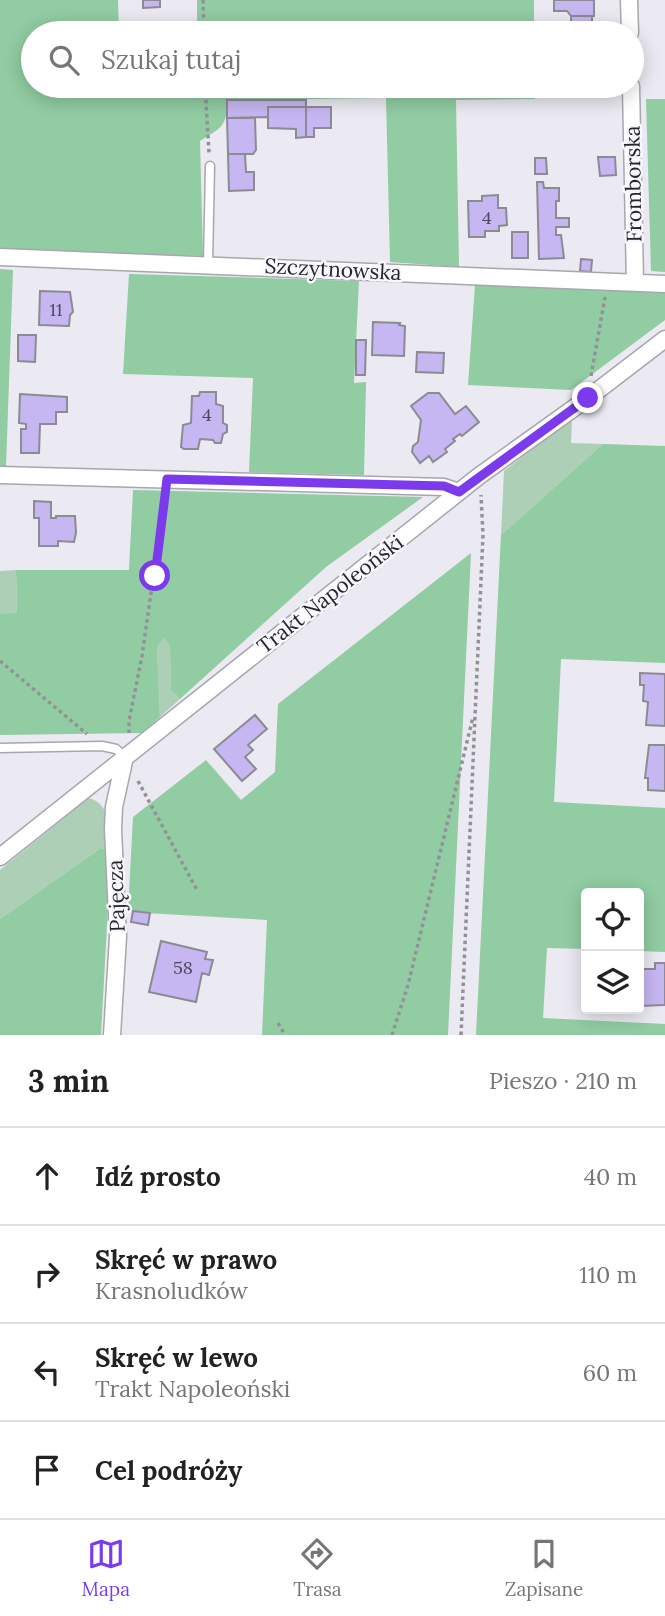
<!DOCTYPE html>
<html lang="pl">
<meta charset="utf-8">
<style>
body{margin:0;font-family:Lora,serif;background:#f6f6f6;color:#222}
.controls{position:absolute;right:21px;bottom:21px;display:grid;overflow:hidden;border-radius:7px;box-shadow:0 4px 18px #0003}
.controls button{width:63px;height:63px;display:grid;place-items:center;padding:0;border:0;border-bottom:2px solid #e0e0e0;background:#fff;color:#222;font:35px sans-serif}
.stop{position:absolute;width:21px;height:21px;margin:-16px;border:5px solid #7c3aed;border-radius:50%;background:#fff}
.stop.end{background:#7c3aed;border-color:#fff;box-shadow:0 2px 7px #0008}
.list{margin:0;padding:0;list-style:none}
h2{display:flex;justify-content:space-between;align-items:center;height:91px;margin:0;padding:0 28px;font-size:30px}
h2 small{font-size:23px;font-weight:400;color:#767676}
.list li{display:grid;grid-template-columns:46px 1fr auto;gap:21px;align-items:center;box-sizing:border-box;height:98px;padding:0 28px;border-top:2px solid #e0e0e0}
.list b{display:block;font-size:26px;white-space:nowrap}
.list p{margin:0;font-size:23px;white-space:nowrap;color:#767676}
.list em{font-size:23px;font-style:normal;color:#767676}
.icon{flex:none;width:38px;height:38px;fill:none;stroke:currentColor;stroke-width:2;stroke-linecap:round;stroke-linejoin:round}
.map{position:relative;flex:none;width:665px;height:1035px;overflow:hidden}
.search{position:absolute;background:#fff;box-shadow:0 4px 18px #0003;left:21px;right:21px;top:21px;height:77px;display:flex;align-items:center;gap:18px;box-sizing:border-box;padding:0 24px;border-radius:38px;color:#767676;font-size:26px}
.sheet{height:483px;background:#fff}
nav{display:flex;justify-content:space-around;align-items:center;box-sizing:border-box;height:98px;border-top:2px solid #e0e0e0;background:#fff;font-size:19px;color:#767676}
nav a{display:grid;justify-items:center;gap:4px}
nav .on{color:#7c3aed}
.map>svg:first-child{display:block}
.green{fill:#accfb6}
.forest{fill:#91cca2}
.building{fill:#c6b6f2;stroke:#8c8a92;stroke-width:2}
.lines{fill:none;stroke-linecap:round;stroke-linejoin:round}
.service-casing{stroke:#a8a6ae;stroke-width:11}
.minor-casing{stroke:#a8a6ae;stroke-width:19}
.path{stroke:#939197;stroke-width:3.5;stroke-dasharray:3.5 3.5;stroke-linecap:butt}
.service{stroke:#fff;stroke-width:8}
.minor{stroke:#fff;stroke-width:16}
.route{stroke:#7c3aed;stroke-width:9}
.labels{text-anchor:middle;dominant-baseline:central;stroke-width:5;stroke-linejoin:round;paint-order:stroke}
.number-label{font-size:18px;fill:#4e495a}
.street-label{font-size:21px;fill:#262528;stroke:#f8f6ff}
</style>
<div class="map">
<svg width="665" height="1035" viewBox="0 0 665 1035">
<rect width="100%" height="100%" fill="#ebe9f1"/>
<!-- green -->
<path class="green" d="M572,419L571,443L603,444L501,535L504,471Z
M16,570L17,614H0V571Z
M164,636L170,647L171,690L180,699L160,717L157,647Z
M89,798C112,804 109,832 111,851L101,848L0,919V870Z"/>
<!-- forest -->
<path class="forest" d="M0,0H118L119,33H33V86H120L121,96L198,98L199,86H535V99L456,100L459,267L390,262L386,98L227,100C227,127 222,127 200,141L203,256L0,249Z
M197,0H534V33H197Z
M646,99H665V272L651,271Z
M0,269L13,270L6,466H0Z
M129,274L359,281L354,383L366,382L364,475L249,472L253,378L123,374Z
M475,285L665,293V320L571,390L468,385Z
M603,444L665,446V663L561,659L554,802L665,808V952L639,951V893H586V949L547,948L543,1018L665,1024V1035H476L501,535Z
M133,490L423,497L326,567L180,699L171,690L170,647L164,637L157,647L160,717L142,733L0,735V614L17,613L16,570H129Z
M471,553L448,1035H262L267,920L128,912L133,817L206,760L241,800L275,772L278,704Z
M101,848L111,851L101,1035H0V919Z"/>
<!-- building -->
<path class="building" d="M143,0H160V7L143,8Z
M554,0H594V16H571L567,11H554Z
M571,16H592V30H583V33H562L571,29Z
M227,100H306V107H268V117L227,118Z
M268,107H306V137L296,138V129L268,128Z
M306,107H331V128H314V137H306Z
M227,118H255L256,150L253,154H228Z
M228,154H245L246,172H254V190L229,191Z
M598,157H615L616,175L600,176Z
M535,158H546L547,174H535Z
M537,182H543L544,188H559V201H556V218H569V227H556V235H561L564,258L539,259Z
M498,195V208H506L507,225L499,226V231H485V237H469L468,201H482V196Z
M512,232H528V258H512Z
M581,259L592,260L591,272L580,271Z
M40,291L70,292L73,312L70,315L69,326L39,325Z
M373,322L400,323L399,325L405,326L404,356L372,355Z
M18,335H36L35,362L18,361Z
M356,340H366L365,375H356Z
M417,352L444,353L443,373L416,372Z
M200,392H216V404L223,406V423L227,425V432L223,434L221,443H215L213,440L200,439L198,449H184L181,447L183,425L191,423L192,396H199Z
M428,393H439L455,414L466,406L479,422L462,436L460,434L453,439L455,441L445,449L447,452L433,462L429,456L420,463L412,452L413,446L418,442L421,420L411,406Z
M20,394L67,397V412H56V424H40L39,453H21V429H26V424L19,423Z
M34,501L51,502V518H56V516H75L76,533L74,542L58,541V546H39V518H34Z
M640,673L665,674V726L646,725L648,702L643,701L644,685H640Z
M255,715L267,729L248,745L253,750L245,757L256,769L242,781L214,749Z
M649,745H665V791L648,790V778H645Z
M133,911L150,913L148,925L131,922Z
M161,941L207,952L205,959L213,960L209,975L202,973L196,1002L149,992Z
M655,963H665V1005L639,1006V969H655Z"/>
<g class="lines">
<!-- service casing -->
<g class="service-casing">
<path id="service" d="M208,264L210,166
M0,748L102,746L116,749L125,757"/>
</g>
<!-- minor casing -->
<g class="minor-casing">
<path id="minor" d="M629,0L630,33
M631,86L635,283
M0,257L665,284
M0,475L444,487L459,492
M0,857L479,476L588,398L665,339
M112,1035L118,937L113,829L114,807L125,757"/>
</g>
<!-- path -->
<path class="path" d="M203,0L204,33
M205,86L209,153
M591,376L605,297
M0,661L87,734
M129,733V721L142,656L165,495
M138,781L197,890
M278,1023L285,1035
M392,1035L408,985L473,717
M461,1035L483,535L481,495"/>
<!-- service -->
<use href="#service" class="service"/>
<!-- minor -->
<use href="#minor" class="minor"/>
</g>
<g class="lines">
<!-- route -->
<path class="route" d="M155,576L167,479L444,486L459,492L588,398"/>
</g>
<g class="labels">
<!-- number labels -->
<g class="number-label">
<text x="487" y="217">4</text>
<text x="56" y="309">11</text>
<text x="207" y="414">4</text>
<text x="183" y="967">58</text>
</g>
<!-- street labels -->
<g class="street-label">
<text transform="translate(633 184) rotate(-91)">Fromborska</text>
<text transform="translate(333 269) rotate(3)">Szczytnowska</text>
<text transform="translate(330 594) rotate(-38)">Trakt Napoleoński</text>
<text transform="translate(116 896) rotate(-92)">Pajęcza</text>
</g>
</g>
</svg>
<div class="controls">
<button><svg class="icon" aria-label="locate" viewBox="0 0 24 24"><circle cx="12" cy="12" r="6"/><path d="M12 2v4M12 18v4M2 12h4M18 12h4"/></svg></button>
<button><svg class="icon" aria-label="layers" viewBox="0 0 24 24"><path d="M12 4l9 5-9 5-9-5zM3 14l9 5 9-5"/></svg></button>
</div>
<div class="stop" style="left:155px;top:576px"></div>
<div class="stop end" style="left:588px;top:398px"></div>
<div class="search"><svg class="icon" aria-label="search" viewBox="0 0 24 24"><circle cx="10" cy="10" r="6"/><path d="M15 15l6 6"/></svg>Szukaj tutaj</div>
</div>
<section class="sheet">
<h2>3 min<small>Pieszo · 210 m</small></h2>
<ul class="list">
<li><svg class="icon" aria-label="ahead" viewBox="0 0 24 24"><path d="M12 20V5M6 11l6-6 6 6"/></svg><div><b>Idź prosto</b></div><em>40 m</em></li>
<li><svg class="icon" aria-label="right" viewBox="0 0 24 24"><path d="M7 20v-9h11M14 6l5 5-5 5"/></svg><div><b>Skręć w prawo</b><p>Krasnoludków</p></div><em>110 m</em></li>
<li><svg class="icon" aria-label="left" viewBox="0 0 24 24"><path d="M17 20v-9H6M10 6l-5 5 5 5"/></svg><div><b>Skręć w lewo</b><p>Trakt Napoleoński</p></div><em>60 m</em></li>
<li><svg class="icon" aria-label="arrive" viewBox="0 0 24 24"><path d="M6 21V4h12l-3 4 3 4H6"/></svg><div><b>Cel podróży</b></div></li>
</ul>
</section>
<nav>
<a class="on"><svg class="icon" aria-label="map" viewBox="0 0 24 24"><path d="M3 6l6-2 6 2 6-2v14l-6 2-6-2-6 2zM9 4v14M15 6v14"/></svg>Mapa</a>
<a><svg class="icon" aria-label="directions" viewBox="0 0 24 24"><path d="M12 3l9 9-9 9-9-9zM9 14v-3h6M13 9l2 2-2 2"/></svg>Trasa</a>
<a><svg class="icon" aria-label="saved" viewBox="0 0 24 24"><path d="M7 4h10v16l-5-4-5 4z"/></svg>Zapisane</a>
</nav>
